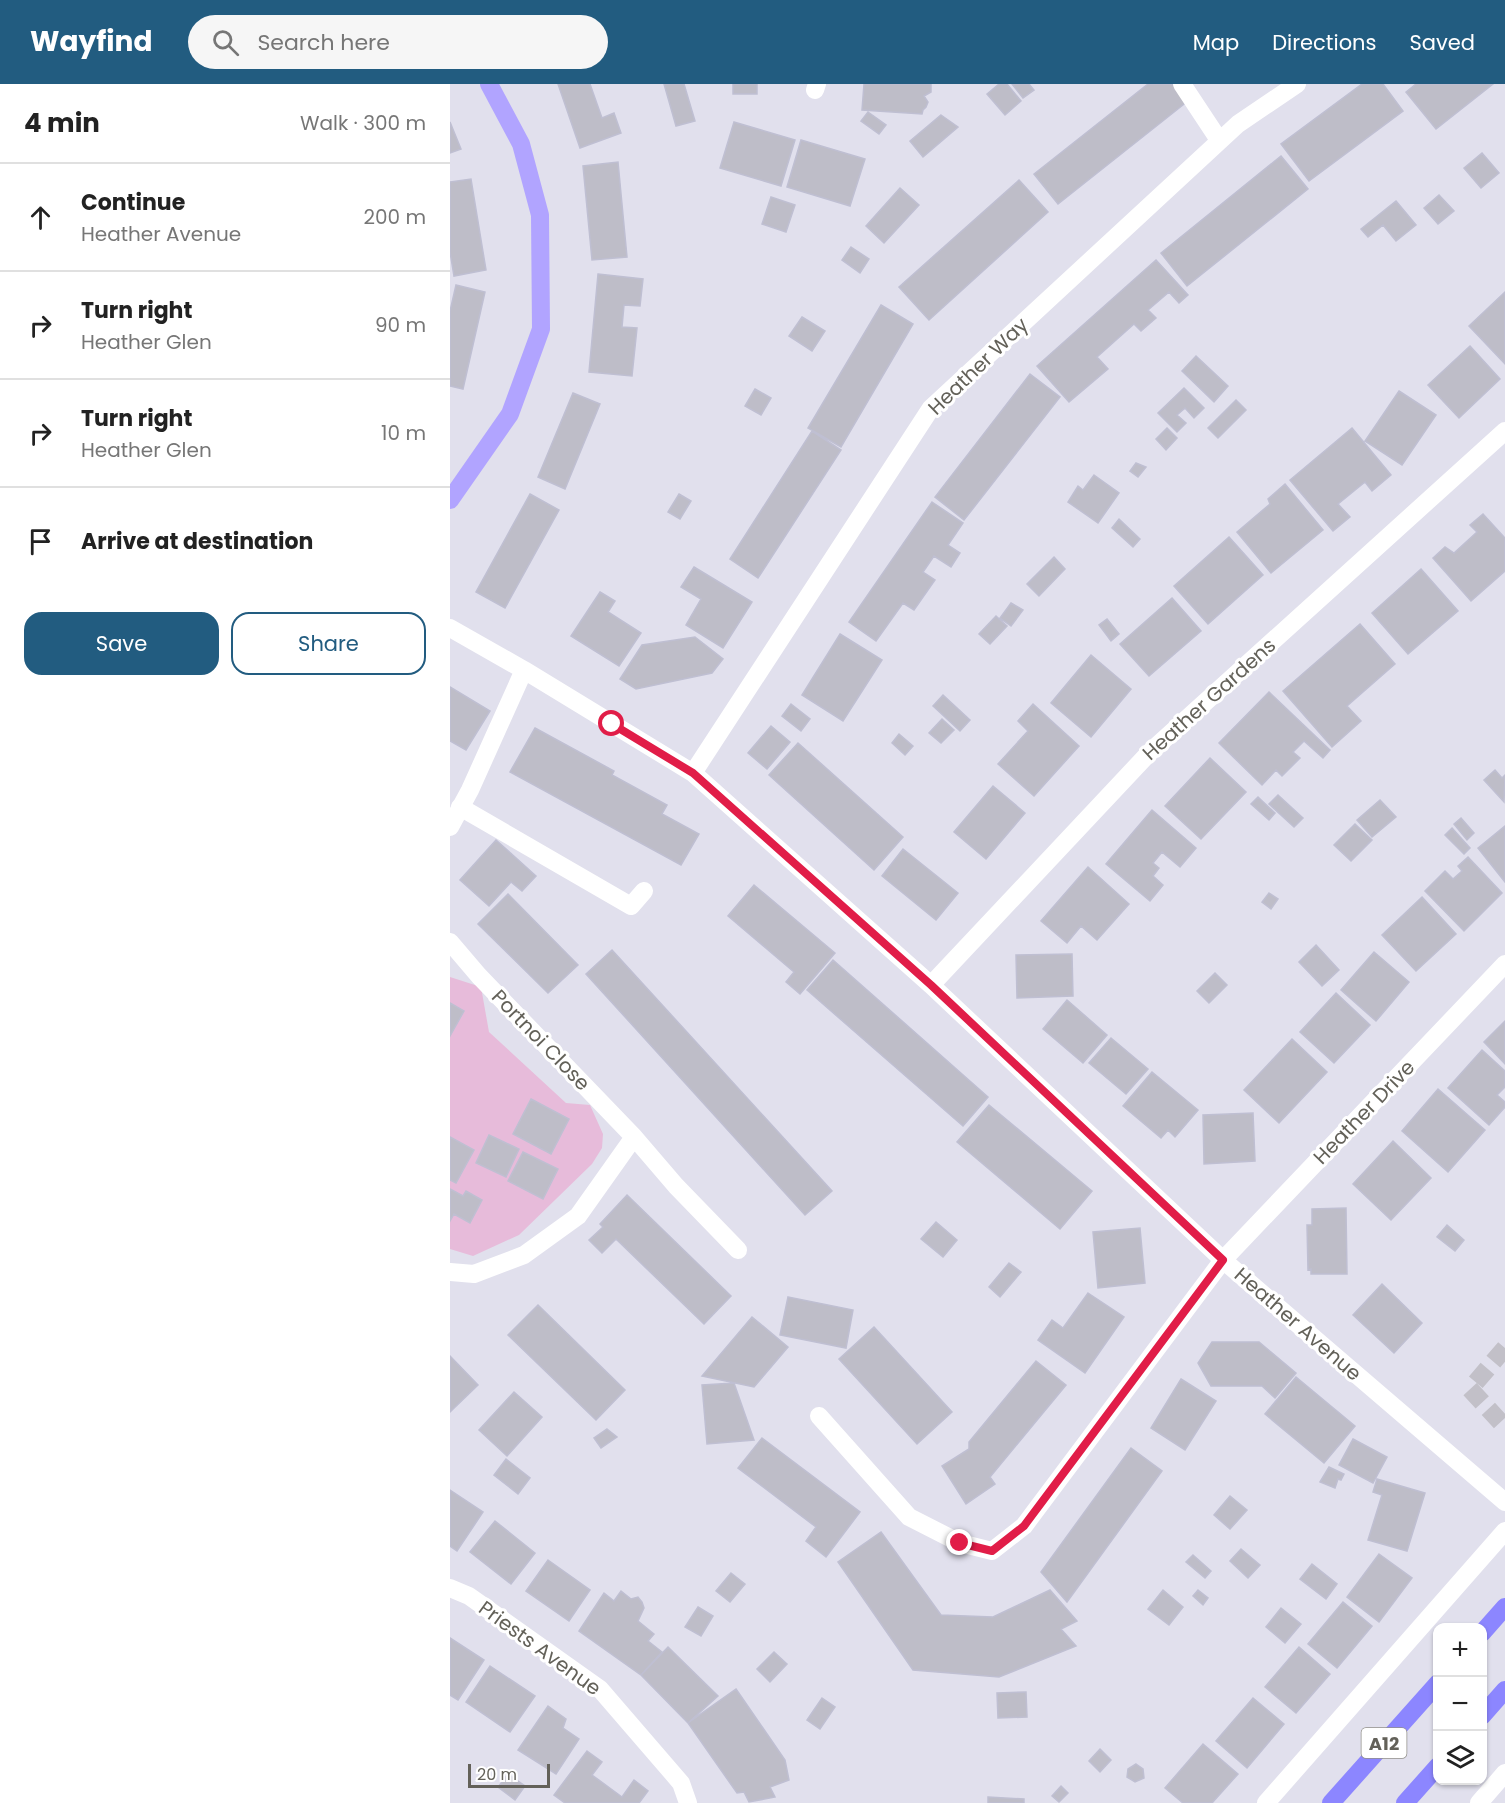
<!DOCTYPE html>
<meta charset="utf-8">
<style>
body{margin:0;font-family:Poppins,sans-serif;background:#f6f6f6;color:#222}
.controls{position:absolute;right:18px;bottom:18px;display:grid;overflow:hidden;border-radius:12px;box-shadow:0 2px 4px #0004}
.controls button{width:54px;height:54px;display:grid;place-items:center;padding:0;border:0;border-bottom:2px solid #e0e0e0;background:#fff;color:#222;font:30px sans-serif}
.scale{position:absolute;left:18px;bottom:15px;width:82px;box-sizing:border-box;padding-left:6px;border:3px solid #636159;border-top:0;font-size:16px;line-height:21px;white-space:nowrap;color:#636159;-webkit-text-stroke:4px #fff;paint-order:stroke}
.stop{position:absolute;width:18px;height:18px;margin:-14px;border:4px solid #e11d48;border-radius:50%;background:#fff}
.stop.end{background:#e11d48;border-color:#fff;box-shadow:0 2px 6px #0008}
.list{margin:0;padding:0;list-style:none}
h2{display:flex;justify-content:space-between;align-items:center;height:78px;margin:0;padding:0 24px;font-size:26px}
h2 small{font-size:20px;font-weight:400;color:#767676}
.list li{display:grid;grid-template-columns:39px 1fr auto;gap:18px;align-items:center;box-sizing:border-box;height:108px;padding:0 24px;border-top:2px solid #e0e0e0}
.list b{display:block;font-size:22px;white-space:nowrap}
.list p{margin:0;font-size:20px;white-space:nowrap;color:#767676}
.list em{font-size:20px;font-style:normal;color:#767676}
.actions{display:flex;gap:12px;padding:18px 24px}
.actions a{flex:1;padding:14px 0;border:2px solid #225c80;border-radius:18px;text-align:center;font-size:21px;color:#225c80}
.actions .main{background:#225c80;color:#fff}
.icon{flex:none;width:33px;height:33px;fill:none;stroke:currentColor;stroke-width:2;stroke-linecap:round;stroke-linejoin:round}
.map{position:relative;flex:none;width:1055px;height:1719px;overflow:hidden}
header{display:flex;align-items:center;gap:36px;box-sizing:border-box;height:84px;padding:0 30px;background:#225c80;color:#fff}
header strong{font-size:28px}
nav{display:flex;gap:33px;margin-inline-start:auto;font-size:21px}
.search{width:420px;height:54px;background:#f6f6f6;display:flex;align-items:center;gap:15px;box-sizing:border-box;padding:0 21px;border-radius:33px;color:#767676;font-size:22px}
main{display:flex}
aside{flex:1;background:#fff}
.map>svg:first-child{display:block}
.green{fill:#e7bbda}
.building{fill:#bebdc8;stroke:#bfbfd2;stroke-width:1.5}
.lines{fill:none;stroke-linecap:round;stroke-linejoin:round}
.minor-tunnel{stroke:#c2c0c8;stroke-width:18;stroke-dasharray:18 9;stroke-linecap:butt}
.minor{stroke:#fff;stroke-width:18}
.major{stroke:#b1a4ff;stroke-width:18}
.highway{stroke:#8c86ff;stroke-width:18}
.route{stroke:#e11d48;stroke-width:8}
.labels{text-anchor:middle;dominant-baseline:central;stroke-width:6;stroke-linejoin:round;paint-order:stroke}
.shield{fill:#fff;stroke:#92908b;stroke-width:1.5}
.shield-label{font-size:18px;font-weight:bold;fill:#636159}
.street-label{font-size:20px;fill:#636159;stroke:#fff}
</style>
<header>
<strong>Wayfind</strong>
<div class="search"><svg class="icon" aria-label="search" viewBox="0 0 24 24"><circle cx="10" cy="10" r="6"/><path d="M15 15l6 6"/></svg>Search here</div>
<nav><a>Map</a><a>Directions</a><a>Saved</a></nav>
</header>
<main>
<aside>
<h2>4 min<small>Walk · 300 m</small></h2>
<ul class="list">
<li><svg class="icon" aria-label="ahead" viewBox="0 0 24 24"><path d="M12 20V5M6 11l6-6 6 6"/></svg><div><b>Continue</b><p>Heather Avenue</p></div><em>200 m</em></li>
<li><svg class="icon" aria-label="right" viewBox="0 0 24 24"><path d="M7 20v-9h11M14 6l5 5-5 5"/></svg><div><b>Turn right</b><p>Heather Glen</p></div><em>90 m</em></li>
<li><svg class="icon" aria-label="right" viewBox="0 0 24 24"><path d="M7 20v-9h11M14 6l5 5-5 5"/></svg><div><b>Turn right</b><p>Heather Glen</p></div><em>10 m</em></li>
<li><svg class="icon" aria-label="arrive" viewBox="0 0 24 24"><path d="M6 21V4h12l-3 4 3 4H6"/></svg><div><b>Arrive at destination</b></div></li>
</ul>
<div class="actions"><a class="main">Save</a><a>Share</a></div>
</aside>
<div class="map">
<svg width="1055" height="1719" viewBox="0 0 1055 1719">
<rect width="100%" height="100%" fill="#e1e0ed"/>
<!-- green -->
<path class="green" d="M0,893L31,903L39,948L116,1019L140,1021L153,1050L152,1064L142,1080L69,1151L23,1172L0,1165Z"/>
<!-- building -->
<path class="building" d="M108,0H140L152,34L164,29L171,49L130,64Z
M214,0H234L245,37L226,42Z
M283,0H307V10H283Z
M414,0H481V8L474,12L478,18L476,23L473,26L472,30L412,26Z
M549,0H557L571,17L555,31L537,10Z
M562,0H579L584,6L573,14Z
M698,0H724L738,17L608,120L584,90Z
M912,0H933L953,27L859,97L831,60Z
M966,0H1043L986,45L956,8Z
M418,28L436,41L429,50L411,37Z
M491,31L508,43L473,73L460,57Z
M0,38L11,65L0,69Z
M284,38L345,56L331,102L270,84Z
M351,56L415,75L400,122L337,103Z
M1032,69L1049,89L1031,104L1014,84Z
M831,72L858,105L737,202L711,169Z
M168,78L177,173L142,176L133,82Z
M21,95L36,186L4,192L0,168V98Z
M569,96L598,128L479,236L449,203Z
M450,104L469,121L434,159L416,142Z
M989,111L1004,127L988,140L974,124Z
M321,113L345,121L336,148L312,140Z
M946,117L966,141L946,157L933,141L918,153L911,145Z
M401,163L419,175L410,189L392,176Z
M706,176L738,211L729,219L719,208L698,226L706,234L691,247L684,240L647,273L658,285L619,318L587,282Z
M148,190L193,195L190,222L174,221L172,243L187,244L182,292L139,288Z
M6,201L35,208L13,305L0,302V227Z
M1055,208V280L1019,242Z
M431,221L463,240L391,363L358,344Z
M352,233L375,247L362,267L339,252Z
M1020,262L1050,295L1009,334L978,301Z
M746,272L778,302L764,318L732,287Z
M580,290L610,313L514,436L485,413Z
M734,304L754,324L744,334L735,324L727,331L736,339L727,348L708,329Z
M305,305L321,314L311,331L295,322Z
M949,307L986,331L952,381L915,357Z
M123,309L150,320L115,405L88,393Z
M786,316L796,326L768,354L758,344Z
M717,344L727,354L716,366L706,355Z
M902,344L941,391L922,407L915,398L888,420L900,433L883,447L840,396Z
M362,347L391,366L308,494L280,475Z
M686,379L696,383L688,393L680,387Z
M644,391L669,409L648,439L618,418L628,402L633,406Z
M835,400L873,446L821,489L787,448L820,420L818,415Z
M80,410L109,426L55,524L26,508Z
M229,410L241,417L230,435L218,428Z
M482,418L513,439L498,461L510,469L501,483L484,472L473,488L485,496L464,526L453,519L426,557L399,538Z
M1033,430L1055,454V487L1021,517L983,474L995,463L1004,469L1027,448L1020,441Z
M669,435L690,455L683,463L662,444Z
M779,453L813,491L758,540L724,502Z
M604,473L615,485L589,512L577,500Z
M244,483L302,518L273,564L236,541L251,515L231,503Z
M971,485L1008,527L958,570L922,529Z
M150,508L165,517L158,528L191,549L169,582L121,552Z
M722,514L751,547L699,592L670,560Z
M561,519L573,526L561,542L550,534Z
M546,532L557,542L540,560L529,550Z
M657,535L669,550L661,557L649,541Z
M910,540L945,580L897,622L911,637L882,663L833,607Z
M390,550L432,576L393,637L352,611Z
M245,553L273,575L262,589L186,605L170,595L192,561Z
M641,571L681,605L641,653L601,619Z
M0,603L40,627L16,666L0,657Z
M819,608L880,666L873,674L854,657L843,668L850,674L832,692L826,686L812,701L769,659Z
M493,611L520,636L510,647L483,622Z
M341,620L360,635L351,647L332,632Z
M583,620L629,662L584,712L548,680L578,647L568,637Z
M492,635L504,646L491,659L479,649Z
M321,642L340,658L317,685L298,669Z
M85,644L164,687L162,691L217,721L212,730L249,750L231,781L60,688Z
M449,650L463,662L455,671L442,659Z
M348,659L453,753L424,786L319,691Z
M760,674L796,708L751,755L715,722Z
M1045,686L1052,694L1055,691L1054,718L1034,696Z
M543,702L575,729L536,775L504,748Z
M828,711L853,734L844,743L819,720Z
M808,713L825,729L819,736L801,720Z
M930,716L946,733L922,753L907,736Z
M702,726L746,764L730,783L712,768L703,779L709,784L703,792L713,801L700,817L656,780Z
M1011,734L1024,749L1017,756L1004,740Z
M905,740L922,756L901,777L884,761Z
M1055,742V798L1028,764Z
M1002,744L1020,764L1014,770L995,751Z
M46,756L86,792L72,807L61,798L39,822L10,796Z
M453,765L508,809L486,836L432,792Z
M1018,773L1052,809L1014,847L975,807L995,787L1003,795L1012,787L1008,782Z
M638,783L679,820L647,856L631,842L617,859L591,837Z
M304,801L385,869L350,910L336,898L344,888L278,832Z
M819,809L828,815L821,825L812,818Z
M58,810L128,881L98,909L28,840Z
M972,813L1006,850L966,887L932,851Z
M866,861L889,886L872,902L849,878Z
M162,866L382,1107L355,1131L136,890Z
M924,868L959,898L926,937L891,906Z
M622,870L623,912L567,914L566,871Z
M383,876L538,1013L513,1042L357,906Z
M765,889L777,901L759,919L747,907Z
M886,909L920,941L884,979L850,948Z
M617,916L657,951L633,979L593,945Z
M0,919L14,927L0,952Z
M1055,937V980L1034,958Z
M661,954L698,985L676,1010L639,979Z
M842,955L877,988L829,1039L794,1006Z
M1032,966L1055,987V1003L1047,1011L1055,1018V1023L1039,1041L998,1004Z
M702,988L748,1026L725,1053L718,1046L711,1054L673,1022Z
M988,1005L1035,1046L998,1088L952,1047Z
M81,1015L119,1035L101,1070L63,1050Z
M539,1021L642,1107L610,1145L507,1058Z
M803,1029L805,1077L754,1080L753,1031Z
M39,1051L69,1065L56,1093L26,1079Z
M0,1053L24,1066L6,1099L0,1096Z
M943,1057L981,1094L941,1136L903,1100Z
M73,1068L108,1085L93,1115L58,1097Z
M0,1105L13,1112L16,1107L32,1116L20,1139L4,1130L0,1137Z
M177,1111L281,1212L254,1240L166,1155L152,1169L139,1156L153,1143L150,1140Z
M896,1124L897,1190H861V1185L858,1186L857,1141H862V1125Z
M486,1138L507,1156L493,1173L471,1155Z
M997,1141L1014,1156L1005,1167L987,1153Z
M690,1144L695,1199L648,1204L643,1148Z
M559,1179L571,1188L550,1213L539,1203Z
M932,1200L972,1239L944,1269L903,1231Z
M638,1209L674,1233L635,1289L588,1256L602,1236L613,1244Z
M338,1213L403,1226L396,1264L330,1251Z
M88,1221L175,1306L146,1336L58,1251Z
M302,1233L338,1263L304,1303L252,1292Z
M424,1243L502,1328L467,1360L389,1275Z
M762,1258H809L846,1289L825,1314L812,1302H761L748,1279Z
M0,1272L28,1301L0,1328Z
M586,1277L616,1301L540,1393L545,1400L516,1420L492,1382L519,1365V1358Z
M846,1293L905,1342L874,1379L815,1330Z
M731,1295L766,1317L735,1366L701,1344Z
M284,1299L304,1356L257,1360L252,1301Z
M64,1308L92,1333L57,1372L29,1346Z
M157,1345L167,1353L151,1364L144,1354Z
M312,1354L410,1428L376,1473L356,1457L366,1443L288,1384Z
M903,1355L937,1373L923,1399L889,1381Z
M681,1364L712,1387L617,1518L591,1488Z
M56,1375L80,1394L68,1410L44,1391Z
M879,1383L894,1390L891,1396L888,1395L885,1404L870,1398Z
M927,1395L975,1409L957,1467L918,1456L932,1411L923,1408Z
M0,1406L33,1428L7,1467L0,1462Z
M780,1412L797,1426L780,1445L764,1431Z
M45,1437L85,1469L61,1500L20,1468Z
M431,1448L491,1531L543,1533L600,1506L627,1537L611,1545L626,1562L549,1593L463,1586L388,1478Z
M791,1465L810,1481L798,1494L780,1477Z
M929,1470L962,1494L929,1538L897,1513Z
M743,1471L761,1487L755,1494L736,1478Z
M98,1476L140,1506L119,1537L76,1507Z
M862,1480L887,1500L876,1515L850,1495Z
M281,1489L295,1500L280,1518L266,1507Z
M713,1506L733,1523L719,1541L698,1525Z
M748,1506L758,1514L753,1521L743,1512Z
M171,1507L181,1515L188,1513L192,1518L194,1524L188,1537L204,1550L198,1557L212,1568L191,1591L129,1547L154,1509L164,1517Z
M893,1518L922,1542L887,1584L858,1560Z
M248,1523L263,1532L251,1552L235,1543Z
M831,1524L851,1540L835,1559L816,1543Z
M0,1554L34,1576L8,1616L0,1611Z
M218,1563L268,1612L238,1639L191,1591Z
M849,1563L880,1590L846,1629L815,1603Z
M324,1568L337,1580L320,1598L307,1585Z
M40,1582L85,1612L60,1648L16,1618Z
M286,1605L335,1676L339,1696L320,1703L325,1713L299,1718L294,1708L287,1709L238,1639Z
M576,1608L577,1633L548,1634L547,1609Z
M372,1614L385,1623L370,1645L357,1636Z
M803,1614L834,1640L797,1684L766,1657Z
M98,1622L116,1635L113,1644L129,1655L106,1690L68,1666Z
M753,1660L788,1690L762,1719H733L715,1704Z
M650,1665L661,1676L650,1688L639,1677Z
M137,1667L152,1678L142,1691L172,1713L184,1696L198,1707L189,1719H115L104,1711Z
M686,1680L693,1685L694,1694L685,1698L677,1693L678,1685Z
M58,1690L75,1702L65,1716L48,1703Z
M611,1702L618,1709L609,1718L602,1712Z
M538,1713L574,1715V1719H538Z"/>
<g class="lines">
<!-- minor-tunnel -->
<path class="minor-tunnel" d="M1055,1264L1020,1305L1055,1343"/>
<!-- minor -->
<path class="minor" d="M732,0L769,56
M365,6L367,0
M0,544L74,586L243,689L481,901L773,1176L1055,1418
M243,689L481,324L788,40L847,0
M10,723L181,822L194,807
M0,743L20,706L74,586
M0,858L29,892L184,1053L226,1102L288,1166
M481,901L699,669L1055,347
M0,1188L24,1190L74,1171L128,1132L184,1053
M369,1332L459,1433L510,1459L542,1467L574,1442L773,1176L1055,880
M0,1504L19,1512L150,1605L231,1699L238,1719
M816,1719L1055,1447
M1029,1719L1055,1689"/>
<!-- major -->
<path class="major" d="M0,416L60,330L91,245L90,131L71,60L39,0"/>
<!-- highway -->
<path class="highway" d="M1032,1549L1055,1523
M1032,1632L1055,1606
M881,1719L988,1599
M955,1719L988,1682"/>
</g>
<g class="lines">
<!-- route -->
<path class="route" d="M162,640L243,689L481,901L773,1176L574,1442L542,1467L510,1459"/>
</g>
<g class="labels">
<!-- shield labels -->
<rect class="shield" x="911.5" y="1644" width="45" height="30" rx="4.5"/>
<g class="shield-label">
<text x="934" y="1659">A12</text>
</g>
<!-- street labels -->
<g class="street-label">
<text transform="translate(528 282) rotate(-44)">Heather Way</text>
<text transform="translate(759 615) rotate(-42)">Heather Gardens</text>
<text transform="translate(91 956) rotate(46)">Portnoi Close</text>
<text transform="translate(914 1028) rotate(-46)">Heather Drive</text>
<text transform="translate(848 1240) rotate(41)">Heather Avenue</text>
<text transform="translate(90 1564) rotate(36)">Priests Avenue</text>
</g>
</g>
</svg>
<div class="controls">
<button>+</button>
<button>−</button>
<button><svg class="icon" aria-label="layers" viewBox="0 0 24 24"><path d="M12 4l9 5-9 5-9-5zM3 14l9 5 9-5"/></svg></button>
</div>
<div class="scale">20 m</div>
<div class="stop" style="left:162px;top:640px"></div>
<div class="stop end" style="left:510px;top:1459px"></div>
</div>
</main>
